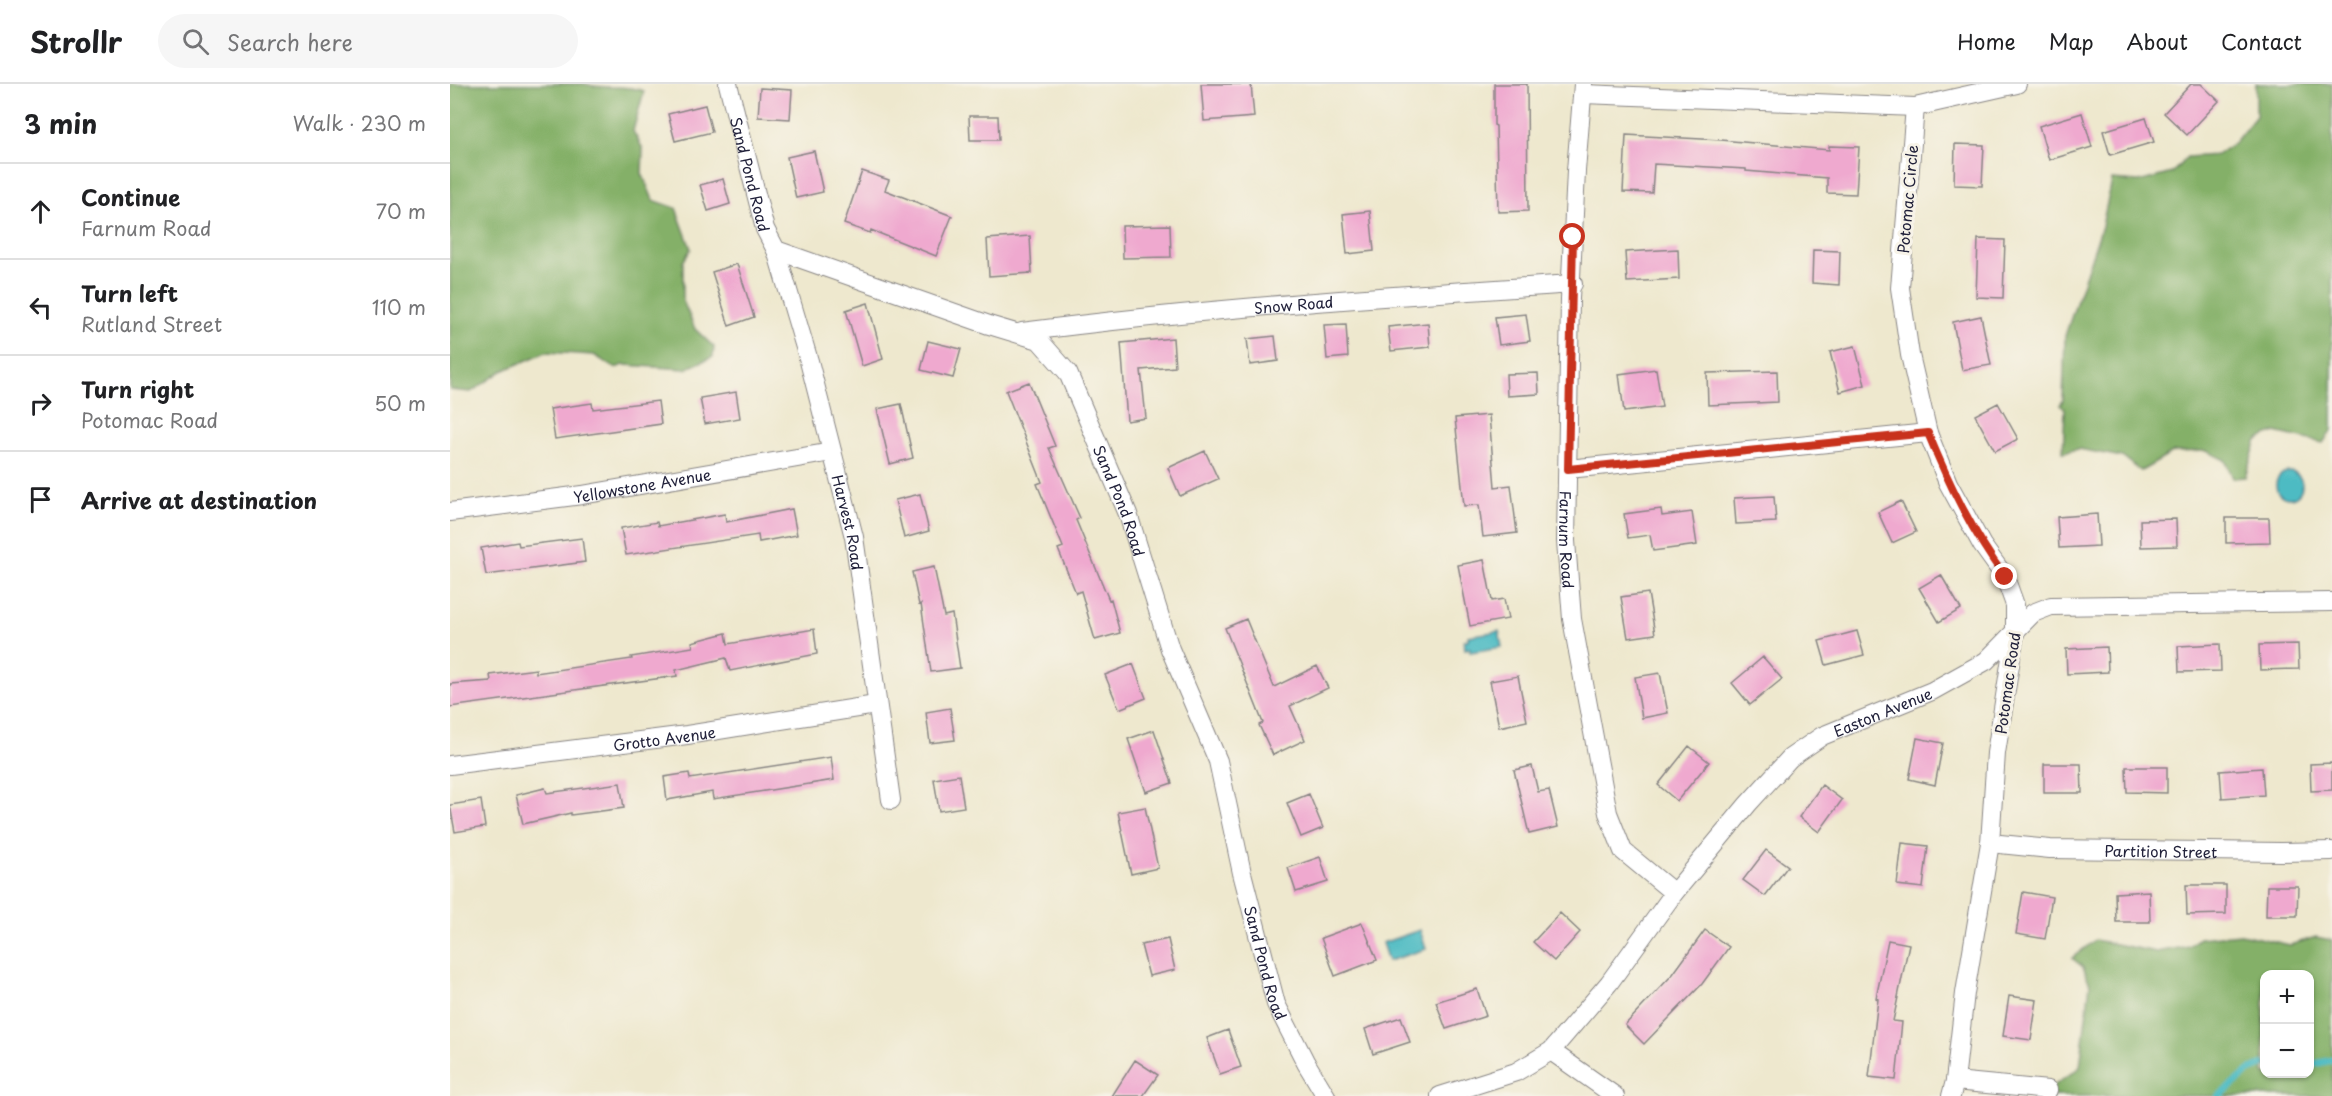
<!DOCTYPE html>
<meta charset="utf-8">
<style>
body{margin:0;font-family:"Playpen Sans",sans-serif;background:#f6f6f6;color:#202124}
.controls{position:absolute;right:18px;bottom:18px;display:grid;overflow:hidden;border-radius:12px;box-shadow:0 2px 4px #0004}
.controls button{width:54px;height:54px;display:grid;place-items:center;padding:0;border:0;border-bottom:2px solid #e0e0e0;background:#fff;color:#202124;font:30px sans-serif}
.stop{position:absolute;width:18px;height:18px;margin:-14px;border:4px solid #c8321e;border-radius:50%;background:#fff}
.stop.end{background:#c8321e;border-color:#fff;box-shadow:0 2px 6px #0008}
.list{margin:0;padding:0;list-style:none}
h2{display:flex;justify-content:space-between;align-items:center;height:78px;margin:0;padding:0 24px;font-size:26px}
h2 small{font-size:20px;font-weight:400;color:#757577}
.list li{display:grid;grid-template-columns:39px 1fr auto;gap:18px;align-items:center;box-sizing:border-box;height:96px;padding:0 24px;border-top:2px solid #e0e0e0}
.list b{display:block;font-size:22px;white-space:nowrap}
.list p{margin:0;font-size:20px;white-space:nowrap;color:#757577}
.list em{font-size:20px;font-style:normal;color:#757577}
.icon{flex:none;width:33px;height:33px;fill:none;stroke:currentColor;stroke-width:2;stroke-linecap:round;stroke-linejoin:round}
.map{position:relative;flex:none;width:1882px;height:1012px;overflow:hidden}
header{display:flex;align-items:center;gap:36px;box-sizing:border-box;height:84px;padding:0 30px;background:#fff;border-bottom:2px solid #e0e0e0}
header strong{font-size:28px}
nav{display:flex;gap:33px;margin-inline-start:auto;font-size:21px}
.search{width:420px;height:54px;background:#f6f6f6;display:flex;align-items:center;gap:15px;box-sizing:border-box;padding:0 21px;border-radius:33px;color:#757577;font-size:22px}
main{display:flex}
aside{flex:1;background:#fff}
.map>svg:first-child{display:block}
.forest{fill:#84b068;stroke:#536952;stroke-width:1.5;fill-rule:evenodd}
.water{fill:#4dbbc3;stroke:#386e7f;stroke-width:1.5}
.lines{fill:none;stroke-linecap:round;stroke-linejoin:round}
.stream{stroke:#4dbbc3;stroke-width:7}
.building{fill:#efa9cf}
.minor-casing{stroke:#888584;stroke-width:20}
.minor{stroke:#fff;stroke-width:18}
.route{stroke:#c8321e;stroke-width:8}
.labels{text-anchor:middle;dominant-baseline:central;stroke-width:6;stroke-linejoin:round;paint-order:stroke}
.street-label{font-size:15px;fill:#22223b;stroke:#f7f3e8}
</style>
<header>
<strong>Strollr</strong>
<div class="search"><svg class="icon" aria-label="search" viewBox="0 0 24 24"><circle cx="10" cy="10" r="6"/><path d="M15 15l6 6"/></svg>Search here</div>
<nav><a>Home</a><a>Map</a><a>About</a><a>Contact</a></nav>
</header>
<main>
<aside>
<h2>3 min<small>Walk · 230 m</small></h2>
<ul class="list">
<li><svg class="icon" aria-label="ahead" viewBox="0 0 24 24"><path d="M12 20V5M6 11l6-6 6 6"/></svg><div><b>Continue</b><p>Farnum Road</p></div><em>70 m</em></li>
<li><svg class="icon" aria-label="left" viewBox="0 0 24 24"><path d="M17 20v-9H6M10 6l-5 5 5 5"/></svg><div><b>Turn left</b><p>Rutland Street</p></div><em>110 m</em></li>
<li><svg class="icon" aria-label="right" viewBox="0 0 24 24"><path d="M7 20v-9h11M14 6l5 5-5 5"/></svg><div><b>Turn right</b><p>Potomac Road</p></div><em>50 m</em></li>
<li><svg class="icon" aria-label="arrive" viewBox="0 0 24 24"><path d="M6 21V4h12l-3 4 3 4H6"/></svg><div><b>Arrive at destination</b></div></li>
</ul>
</aside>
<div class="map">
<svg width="1882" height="1012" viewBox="0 0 1882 1012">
<rect width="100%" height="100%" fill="#f7f3e8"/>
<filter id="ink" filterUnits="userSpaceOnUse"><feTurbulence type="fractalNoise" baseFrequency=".0167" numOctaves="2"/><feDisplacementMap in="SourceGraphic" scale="12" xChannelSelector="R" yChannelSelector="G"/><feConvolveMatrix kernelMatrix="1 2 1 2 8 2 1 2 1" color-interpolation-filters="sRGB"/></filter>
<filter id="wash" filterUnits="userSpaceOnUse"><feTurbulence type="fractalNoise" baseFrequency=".008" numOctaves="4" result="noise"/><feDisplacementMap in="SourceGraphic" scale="24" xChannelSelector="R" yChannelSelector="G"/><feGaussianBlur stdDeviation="1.35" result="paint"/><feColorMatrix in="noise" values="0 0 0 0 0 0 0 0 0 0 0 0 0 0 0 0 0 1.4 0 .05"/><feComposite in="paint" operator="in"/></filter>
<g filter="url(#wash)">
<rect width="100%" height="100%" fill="#eee8ce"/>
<!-- forest -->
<path class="forest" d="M0,0H134C156,6 171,0 194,7L183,47L193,65L192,89L203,116L226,124L241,165L233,178V217L245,245L264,263L263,273L235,285L174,281L165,284L144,271L96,268L52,287L21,308L0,306Z
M1806,0H1882V346L1873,359L1825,348L1807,356L1795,393L1783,394L1775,376L1757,367L1724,368L1691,387L1672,373L1629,365L1613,368L1615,325L1610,321L1613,316L1615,252L1652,142L1662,96L1689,98L1722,89L1737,73L1767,71L1785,58L1806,32Z
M1791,850L1840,861L1866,853L1882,856V1012H1603L1598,1006L1630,983L1640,900L1633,883L1622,874L1645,856L1706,868L1739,862L1749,854ZM1814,890H1860V990H1814Z"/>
<!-- water -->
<path class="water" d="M1826 401a13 13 0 1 1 26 0a13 13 0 1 1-26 0Z
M1049,547L1052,563L1020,568V564L1015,565L1014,556H1018V552Z
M970,846L976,865L938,877L932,859Z"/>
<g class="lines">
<!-- stream -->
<path class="stream" d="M1860,981L1882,976
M1769,1012L1802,985L1814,981"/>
</g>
<g id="blocks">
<!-- building -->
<path class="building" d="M751,0H801L804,33L754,37Z
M1044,0H1077L1078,127L1048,128L1046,42L1044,41Z
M1741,0H1751L1769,17L1737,51L1714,29Z
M310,4L342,6L340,35L308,33Z
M255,21L262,48L225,57L218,30Z
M1632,29L1642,63L1599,76L1589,42Z
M519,32H548L549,56H520Z
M1696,34L1704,58L1660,71L1653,47Z
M1176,51L1271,56L1379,66V62L1409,63L1406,110L1377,109V94L1296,87V85L1204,80L1202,109L1173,108Z
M1505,60L1534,61L1532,102L1504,101Z
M364,67L373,108L346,114L337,73Z
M412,87L439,96L435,106L502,132L486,172L421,146L420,149L394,140Z
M273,95L280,120L258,127L250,101Z
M920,127L924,167L897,170L893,130Z
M720,141L721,173L673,174L672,142Z
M580,152L582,189L539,192L537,155Z
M1528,155L1555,156L1553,214L1526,213Z
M1228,165L1229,195L1177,198L1175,168Z
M1363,166L1390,167L1389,201L1362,199Z
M287,180L304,233L279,242L262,188Z
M418,219L433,275L412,282L396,226Z
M1076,230L1080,257L1049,261L1045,233Z
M1531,232L1541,281L1512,286L1503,238Z
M978,239L980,263L941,267L938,243Z
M896,240L898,273L877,275L874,241Z
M825,252L828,277L800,281L797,255Z
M723,254L725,283L691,286L696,334L677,337L671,259Z
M478,257L511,265L503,294L471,286Z
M1405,262L1415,301L1390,308L1380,268Z
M1206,285L1212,323L1174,328L1169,290Z
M1327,287L1328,318L1258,321L1257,289Z
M1088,289L1089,310L1057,312L1056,290Z
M579,298L605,362L599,364L630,434L626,436L659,516L661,515L670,549L645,556L631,507L626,509L608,465L613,463L587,400L592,398L556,307Z
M286,308L290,334L255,340L250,314Z
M208,317L211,340L105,355L100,325L142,319L143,325Z
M1548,319L1568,355L1545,367L1525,331Z
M451,320L463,374L440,380L427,325Z
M1039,331L1045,403L1061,401L1067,449L1033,453L1029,421L1014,422L1005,334Z
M755,367L768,395L730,412L718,384Z
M470,410L479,447L454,454L445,416Z
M1324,412L1326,438L1286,440L1284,414Z
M1451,417L1466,448L1442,459L1428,428Z
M342,425L347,451L309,458L308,451L176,471L171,444L207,438L208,442L275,430L276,438Z
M1211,425L1212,432L1242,428L1247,461L1203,467L1200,451L1178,454L1174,430Z
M1647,430L1649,462L1609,464L1607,433Z
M1776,434H1819L1820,458L1776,459Z
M1726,435L1727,462L1691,463L1690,436Z
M132,454L135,478L36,491L31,464L68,458L69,462Z
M1034,476L1042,517L1054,515L1058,535L1020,542L1008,481Z
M484,483L494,532L502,530L510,584L481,588L471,520L469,521L462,488Z
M1491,491L1511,525L1489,538L1469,504Z
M1198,509L1205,550L1178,554L1171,513Z
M796,535L824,603L867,582L878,604L840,622L855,656L823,671L809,641L813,639L775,544Z
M364,545L367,570L280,587L276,574L226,586L227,592L0,623V600L41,597L40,591L86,585V589L182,575L181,573L243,563L242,558L276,549L278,560Z
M1407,547L1414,571L1376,581L1369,557Z
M1770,560L1771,587L1729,588L1728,562Z
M1848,560L1849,585L1810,586L1809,561Z
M1657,563L1658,588L1617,590L1616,565Z
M1313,573L1332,595L1300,621L1282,599Z
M683,580L696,614L669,625L655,591Z
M1210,589L1218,629L1192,634L1185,593Z
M1068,592L1077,637L1049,643L1040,597Z
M500,624L505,656L480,659L476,628Z
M704,646L722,699L696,708L678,655Z
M1467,654L1493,659L1485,701L1459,695Z
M1239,662L1259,678L1227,717L1208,701Z
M381,673L384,696L263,715L262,708L217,716L214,693L239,689L240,695Z
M1882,679V706L1861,707L1860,680Z
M1594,680H1631L1632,709H1594Z
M1082,682L1088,708L1099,706L1108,743L1079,750L1064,686Z
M1676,683H1717V709L1677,708Z
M1812,684L1814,711L1772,714L1770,687Z
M509,691L514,723L489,727L484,695Z
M170,699L174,724L121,731V729L73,740L66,711L95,704L97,709Z
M1372,701L1392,716L1369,748L1349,733Z
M859,710L873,744L851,753L837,719Z
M31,716L35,743L5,748L0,721Z
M695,723L708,784L681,790L668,728Z
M1452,759L1478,762L1473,804L1447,801Z
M1316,766L1338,782L1315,812L1293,796Z
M870,773L878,798L846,808L838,784Z
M1736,801H1776V830L1737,831Z
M1817,802H1848L1847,832H1816Z
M1699,807L1700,838H1666L1665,809Z
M1573,808L1602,813L1595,855L1566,850Z
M1110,829L1130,848L1104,877L1083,858Z
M912,839L927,876L885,892L871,854Z
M1255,846L1279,863L1252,900L1194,960L1175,941L1223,890Z
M718,855L725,886L699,892L691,861Z
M1438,856L1459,860L1443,937L1452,938L1446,996L1419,993L1428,915L1426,914Z
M1027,905L1036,932L996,945L986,918Z
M1559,912L1587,916L1581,956L1553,952Z
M951,933L960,958L923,970L915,945Z
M778,946L791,983L770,990L757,954Z
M685,976L708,991L693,1012H662Z"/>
</g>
</g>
<g filter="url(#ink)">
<use href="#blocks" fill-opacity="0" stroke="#888584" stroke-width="1.5"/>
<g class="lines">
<!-- minor casing -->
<g class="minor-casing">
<g id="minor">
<path id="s1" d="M278,0L315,145L326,166L539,241L589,256L618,289L678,430L720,565L768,677L792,789L826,920L856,979L876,1012"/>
<path id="s2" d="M1133,0L1126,87L1120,215L1116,457L1122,535L1158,729L1173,767L1224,809"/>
<path d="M1133,10L1465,23L1567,0"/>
<path d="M1465,23L1450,204L1460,271L1478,349L1498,399L1532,461L1555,493L1565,521V549L1546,669L1540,759L1515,909L1505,997L1501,1012"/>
<path id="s3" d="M326,166L359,277L404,453L441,716"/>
<path id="s4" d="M572,248C755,224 938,212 1123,200"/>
<path d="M1118,385L1478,349"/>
<path id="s5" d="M0,428L132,411L382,368"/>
<path id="s6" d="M0,681L237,651L426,621"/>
<path id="s7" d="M1540,759L1600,765L1831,768L1882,767"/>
<path d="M1101,967L1165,1012"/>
<path d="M1505,997L1598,1006"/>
<path id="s8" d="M990,1012L1066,988L1101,967L1159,899L1224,809L1298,720L1340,674L1372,652L1482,607L1536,577L1583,529L1601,522L1882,518"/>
</g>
</g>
<!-- minor -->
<use href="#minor" class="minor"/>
</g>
</g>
<g class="lines" filter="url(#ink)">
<!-- route -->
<path class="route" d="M1123,153L1118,385L1478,349C1499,400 1522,448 1555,493"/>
</g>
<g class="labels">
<!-- street labels -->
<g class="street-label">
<text stroke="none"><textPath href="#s1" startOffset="93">Sand Pond Road</textPath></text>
<text transform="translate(1457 115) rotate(-85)">Potomac Circle</text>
<text stroke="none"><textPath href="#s4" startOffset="273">Snow Road</textPath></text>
<text stroke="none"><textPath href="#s5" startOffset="194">Yellowstone Avenue</textPath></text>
<text stroke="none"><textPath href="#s1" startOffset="633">Sand Pond Road</textPath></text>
<text stroke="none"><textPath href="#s3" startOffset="282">Harvest Road</textPath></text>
<text stroke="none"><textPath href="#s2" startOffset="456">Farnum Road</textPath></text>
<text transform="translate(1557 599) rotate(-82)">Potomac Road</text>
<text stroke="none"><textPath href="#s8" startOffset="603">Easton Avenue</textPath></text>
<text stroke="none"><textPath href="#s6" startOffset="216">Grotto Avenue</textPath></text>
<text stroke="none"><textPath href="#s7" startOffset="171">Partition Street</textPath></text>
<text stroke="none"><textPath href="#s1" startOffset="1119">Sand Pond Road</textPath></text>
</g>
</g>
</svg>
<div class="controls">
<button>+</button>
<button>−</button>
</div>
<div class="stop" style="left:1123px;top:153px"></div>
<div class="stop end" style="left:1555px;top:493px"></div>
</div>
</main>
